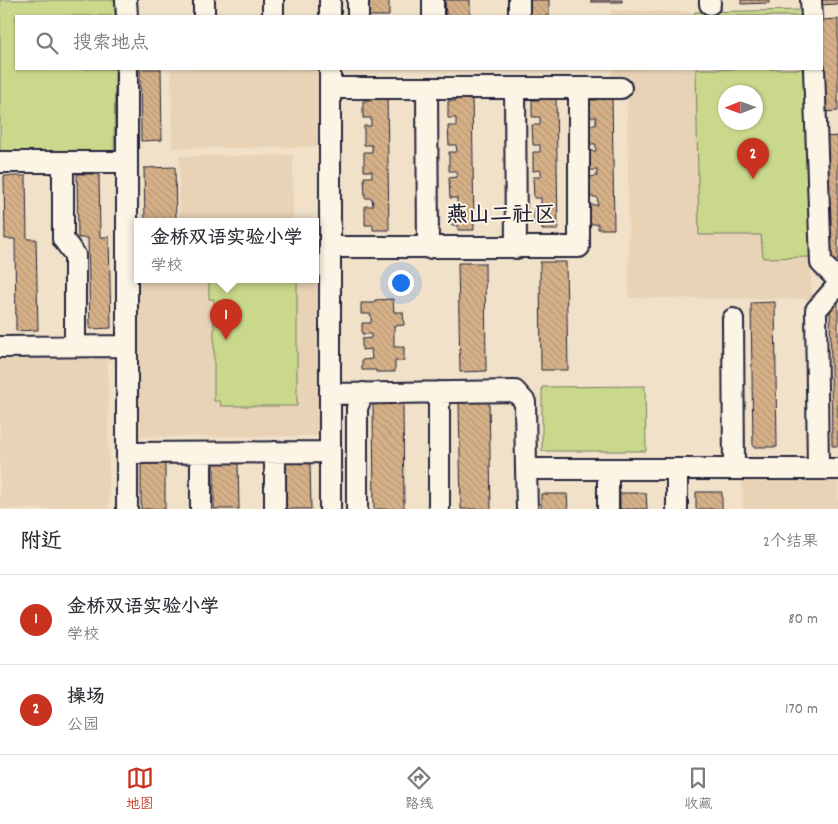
<!DOCTYPE html>
<html lang="zh">
<meta charset="utf-8">
<style>
body{margin:0;font-family:Dekko,"LXGW WenKai TC",sans-serif;background:#f2f2f3;color:#2b2b33}
.compass{position:absolute;left:718px;top:85px;width:45px;height:45px;border-radius:50%;background:#fff;box-shadow:0 1px 4px #0004;rotate:269deg}
.you{position:absolute;left:400px;top:282px;width:18px;height:18px;margin:-12px;border:4px solid #fff;border-radius:50%;background:#1a73e8;box-shadow:0 0 0 8px #1a73e833}
.badge{display:grid;place-items:center;width:32px;height:32px;border-radius:50%;background:#c8321e;color:#fff;font-size:16px;font-weight:700}
.pin{position:absolute;translate:-50% -41px;filter:drop-shadow(0 1px 2px #0008)}
.pin::after{content:'';position:absolute;top:26px;width:18px;height:15px;background:inherit;clip-path:polygon(0 0,100% 0,50% 100%)}
.popup{position:absolute;left:134px;top:218px;width:185px;height:65px;box-sizing:border-box;display:grid;place-content:center;border-radius:0px;background:#fff;filter:drop-shadow(0 1px 4px #0005);font-size:16px;white-space:nowrap;color:#7c7c81}
.popup b{font-size:19px;color:#2b2b33}
.popup::after{content:'';position:absolute;left:50%;top:100%;margin-left:-10px;border:10px solid transparent;border-top-color:#fff}
.list{margin:0;padding:0;list-style:none}
h2{display:flex;justify-content:space-between;align-items:center;height:65px;margin:0;padding:0 20px;font-size:21px}
h2 small{font-size:16px;font-weight:400;color:#7c7c81}
.list li{display:grid;grid-template-columns:32px 1fr auto;gap:15px;align-items:center;box-sizing:border-box;height:90px;padding:0 20px;border-top:1px solid #e1e1e2}
.list b{display:block;font-size:19px;white-space:nowrap}
.list p{margin:0;font-size:16px;white-space:nowrap;color:#7c7c81}
.list em{font-size:16px;font-style:normal;color:#7c7c81}
.icon{flex:none;width:28px;height:28px;fill:none;stroke:currentColor;stroke-width:2;stroke-linecap:round;stroke-linejoin:round}
.map{position:relative;flex:none;width:838px;height:509px;overflow:hidden}
.search{position:absolute;background:#fff;box-shadow:0 1px 4px #0004;left:15px;right:15px;top:15px;height:55px;display:flex;align-items:center;gap:12px;box-sizing:border-box;padding:0 18px;border-radius:0px;color:#7c7c81;font-size:19px}
.sheet{height:245px;background:#fff}
nav{display:flex;justify-content:space-around;align-items:center;box-sizing:border-box;height:70px;border-top:1px solid #e1e1e2;background:#fff;font-size:14px;color:#7c7c81}
nav a{display:grid;justify-items:center;gap:2px}
nav .on{color:#c8321e}
.map>svg:first-child{display:block}
.built{fill:#e9d3b6;fill-rule:evenodd}
.park{fill:#cad88c;stroke:#767d64;fill-rule:evenodd}
.building{fill:url(#building-back-hatch);stroke:#22223b}
.lines{fill:none;stroke-linecap:round;stroke-linejoin:round}
.minor-casing{stroke:#22223b;stroke-width:24}
.minor{stroke:#fcf5e5;stroke-width:20}
.labels{text-anchor:middle;dominant-baseline:central;stroke-width:4;stroke-linejoin:round;paint-order:stroke}
.quarter-label{font-size:22px;font-weight:bold;fill:#22223b;stroke:#fcf5e5}
</style>
<div class="map">
<svg width="838" height="509" viewBox="0 0 838 509">
<defs>
<pattern id="building-back-hatch" width="6" height="6" patternUnits="userSpaceOnUse" patternTransform="scale(1.25)"><rect width="6" height="6" fill="#d6b188"/><path d="M-1 5l2 2M0 0l6 6M5-1l2 2" fill="none" stroke="#b79876"/></pattern>
</defs>
<rect width="100%" height="100%" fill="#f1e1c9"/>
<filter id="ink" filterUnits="userSpaceOnUse"><feTurbulence type="fractalNoise" baseFrequency=".02" numOctaves="2"/><feDisplacementMap in="SourceGraphic" scale="10" xChannelSelector="R" yChannelSelector="G"/><feConvolveMatrix kernelMatrix="1 2 1 2 8 2 1 2 1" color-interpolation-filters="sRGB"/></filter>
<g filter="url(#ink)">
<!-- built -->
<path class="built" d="M611,10L695,12L801,10V16H611Z
M171,69H317V147L172,148Z
M612,69H803L812,299L629,298L627,79H612ZM726,92H756V122H726Z
M293,155V221H179V156Z
M315,232H317L318,436L135,437V244H137V279H315Z
M108,359L109,509H0V360Z
M838,478V509H743L742,480Z"/>
<!-- park -->
<path class="park" d="M0,0H115V16H16V69H115L114,154H0Z
M801,10V16H695V12Z
M696,69H803L810,257L763,258L761,235H699ZM756,92V122H726V92Z
M209,279H297V406H221L220,401H214V299H209Z
M645,386L646,451H542V387Z"/>
<!-- building -->
<path class="building" d="M364,0H389V16H364Z
M445,0H470V16H446Z
M524,0H549V16H524Z
M591,0H622V2H591Z
M741,0H769V3L741,4Z
M818,0H838V4L818,5Z
M838,19V111L824,112L822,20Z
M140,69H161L162,140L141,141Z
M387,94L389,230H373V225H365V206H373L372,198H365L364,177H372V171H364V152H372V145H364V126H371V118H363V101H371V95Z
M472,94L474,230H458V225H450V206H457V198H450L449,178L457,177V171H449V152H457L456,145H449L448,126H456V118H448V101H456V95Z
M539,94H556L558,230H542V224H534V205H541V198H534L533,177H541V170L533,171V152H540V145H533L532,125H540V117H532V100H540Z
M596,94H612L614,229H598V224H590V205H598L597,197H590V177L597,176V170H589V151H596V144H589V125H596V117H588V100H596Z
M838,136V261H831L824,137Z
M175,167L176,221H145L144,168Z
M77,174H99L100,237H109L111,328L90,329L88,238H78Z
M4,176H26L27,239H36L38,330L16,331L15,239H5Z
M540,262H566L568,370H541Z
M458,263H485L486,371L460,372Z
M393,299L394,312H403L404,325L394,326V347H404V361H395V372H376V370H362V360L372,359L371,349L362,350V339L371,338V334H362V323H371V314H361V303H375V300Z
M775,302L777,447H753L751,303Z
M830,302H838V446H832Z
M489,401L491,509H461L459,402Z
M403,402L404,509H374L373,403Z
M165,457V509H141V458Z
M214,463H238L239,509H214Z
M286,463H310L311,509H286Z
M696,492H722V509H696Z
M620,493H646L647,509H620Z
M541,494H567L568,509H541Z"/>
<g class="lines">
<!-- minor casing -->
<g class="minor-casing">
<path id="minor" d="M126,0L127,16
M204,0V16
M273,0V16
M358,0V16
M433,0V16
M519,0V16
M710,0V4
M811,0L812,16
M330,16V0
M127,69V509
M330,69V509
M814,69L821,263L838,280
M330,88H621
M427,88L428,248
M515,88L516,248
M0,162H127
M63,162V239L75,255V346
M330,247H579V88
M733,319L734,469
M0,347L127,346
M439,392V509
M330,394L515,391L525,402L526,469H838
M275,452V509
M127,453L330,452
M201,453V509
M526,469L527,509
M818,469L816,310L838,285
M608,470V509
M677,470V509
M357,509V408L363,393"/>
</g>
<!-- minor -->
<use href="#minor" class="minor"/>
</g>
</g>
<g class="labels">
<!-- quarter labels -->
<g class="quarter-label">
<text x="501" y="216">燕山二社区</text>
</g>
</g>
</svg>
<svg class="compass" viewBox="-18 -18 36 36"><path d="M0-13l5 13h-10z" fill="#e53935"/><path d="M0 13l5-13h-10z" fill="#7c7c81"/></svg>
<div class="you"></div>
<div class="pin badge" style="left:226px;top:340px">1</div>
<div class="popup"><b>金桥双语实验小学</b>学校</div>
<div class="pin badge" style="left:753px;top:179px">2</div>
<div class="search"><svg class="icon" aria-label="search" viewBox="0 0 24 24"><circle cx="10" cy="10" r="6"/><path d="M15 15l6 6"/></svg>搜索地点</div>
</div>
<section class="sheet">
<h2>附近<small>2个结果</small></h2>
<ul class="list">
<li><span class="badge">1</span><div><b>金桥双语实验小学</b><p>学校</p></div><em>80 m</em></li>
<li><span class="badge">2</span><div><b>操场</b><p>公园</p></div><em>170 m</em></li>
</ul>
</section>
<nav>
<a class="on"><svg class="icon" aria-label="map" viewBox="0 0 24 24"><path d="M3 6l6-2 6 2 6-2v14l-6 2-6-2-6 2zM9 4v14M15 6v14"/></svg>地图</a>
<a><svg class="icon" aria-label="directions" viewBox="0 0 24 24"><path d="M12 3l9 9-9 9-9-9zM9 14v-3h6M13 9l2 2-2 2"/></svg>路线</a>
<a><svg class="icon" aria-label="saved" viewBox="0 0 24 24"><path d="M7 4h10v16l-5-4-5 4z"/></svg>收藏</a>
</nav>
